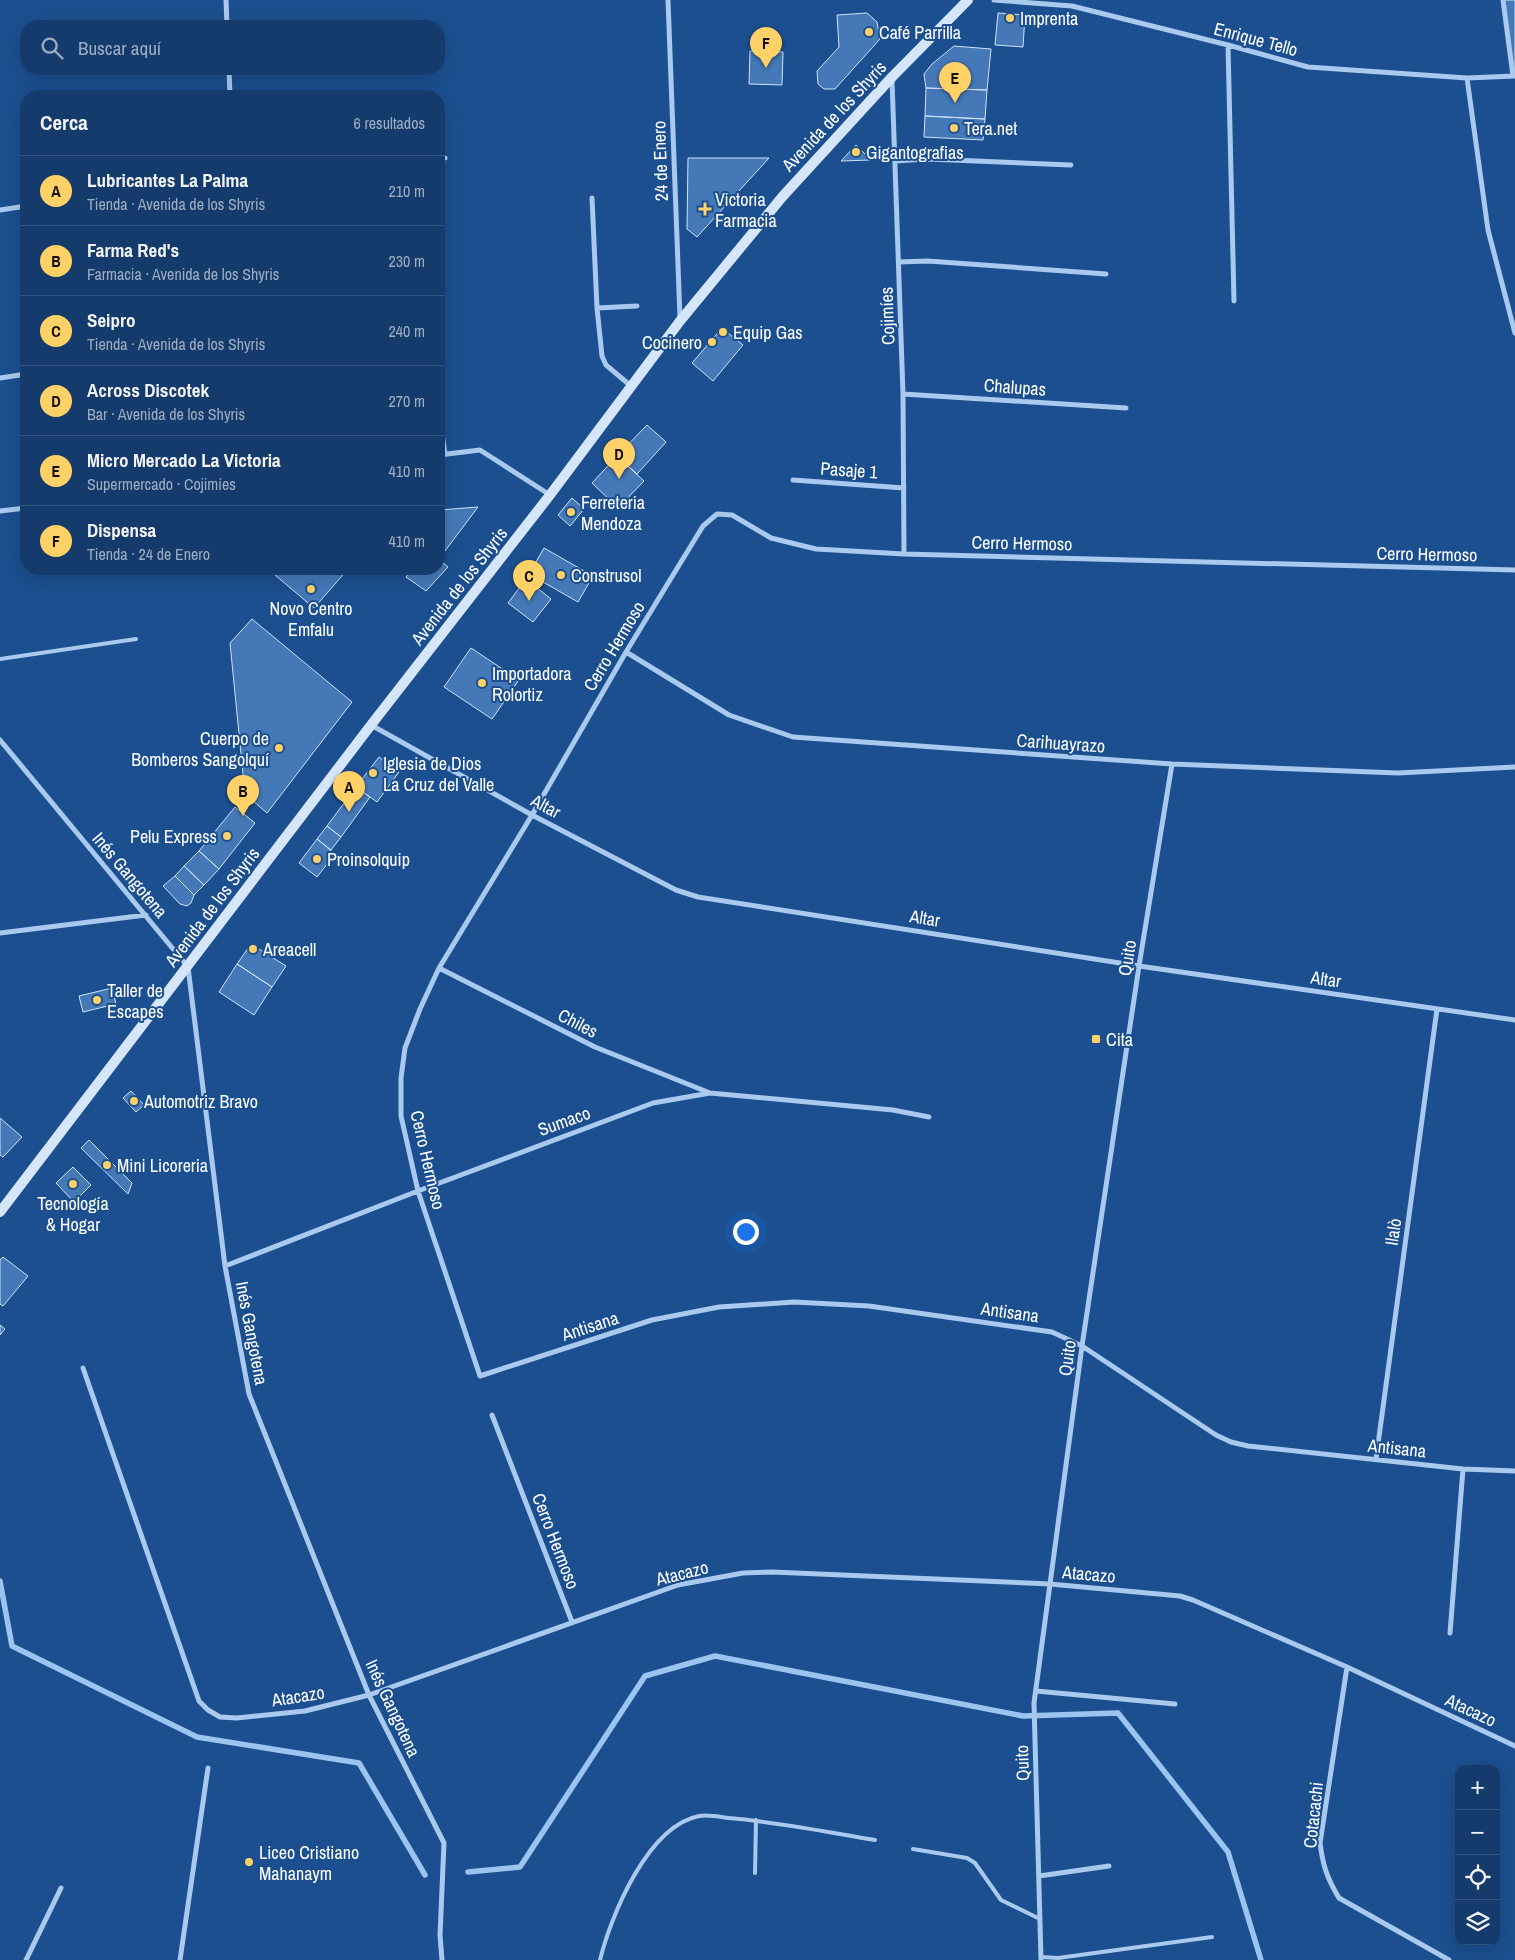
<!DOCTYPE html>
<html lang="es">
<meta charset="utf-8">
<style>
body{margin:0;font-family:"Archivo Narrow",sans-serif;background:#214673;color:#f1f3f6}
.controls{position:absolute;right:15px;bottom:15px;display:grid;overflow:hidden;border-radius:10px;box-shadow:0 5px 20px #0002}
.controls button{width:45px;height:45px;display:grid;place-items:center;padding:0;border:0;border-bottom:1px solid #33557e;background:#143b6b;color:#f1f3f6;font:25px sans-serif}
.you{position:absolute;left:745px;top:1231px;width:18px;height:18px;margin:-12px;border:4px solid #fff;border-radius:50%;background:#1a73e8;box-shadow:0 0 0 8px #1a73e833}
.badge{display:grid;place-items:center;width:32px;height:32px;border-radius:50%;background:#ffd166;color:#111;font-size:16px;font-weight:700}
.pin{position:absolute;translate:-50% -41px;filter:drop-shadow(0 1px 2px #0008)}
.pin::after{content:'';position:absolute;top:26px;width:18px;height:15px;background:inherit;clip-path:polygon(0 0,100% 0,50% 100%)}
.list{margin:0;padding:0;list-style:none}
h2{display:flex;justify-content:space-between;align-items:center;height:65px;margin:0;padding:0 20px;font-size:21px}
h2 small{font-size:16px;font-weight:400;color:#9dadc1}
.list li{display:grid;grid-template-columns:32px 1fr auto;gap:15px;align-items:center;box-sizing:border-box;height:70px;padding:0 20px;border-top:1px solid #33557e}
.list b{display:block;font-size:19px;white-space:nowrap}
.list p{margin:0;font-size:16px;white-space:nowrap;color:#9dadc1}
.list em{font-size:16px;font-style:normal;color:#9dadc1}
.icon{flex:none;width:28px;height:28px;fill:none;stroke:currentColor;stroke-width:2;stroke-linecap:round;stroke-linejoin:round}
.map{position:relative;flex:none;width:1515px;height:1960px;overflow:hidden}
.search{position:absolute;background:#143b6b;box-shadow:0 5px 20px #0002;left:20px;top:20px;width:425px;height:55px;display:flex;align-items:center;gap:12px;box-sizing:border-box;padding:0 18px;border-radius:20px;color:#9dadc1;font-size:19px}
.panel{position:absolute;background:#143b6b;box-shadow:0 5px 20px #0002;left:20px;top:90px;width:425px;height:485px;border-radius:20px}
.map>svg:first-child{display:block}
.lines{fill:none;stroke-linecap:round;stroke-linejoin:round}
.stream{stroke:#9cc4f0;stroke-width:5.5}
.building{fill:#4478b7;stroke:#cfe3fa}
.lane{stroke:#a9c9ee;stroke-width:4}
.street{stroke:#a9c9ee;stroke-width:5}
.secondary{stroke:#d6e6fa;stroke-width:10}
.poi-dot{fill:#ffd166;stroke:#1b4f8f;stroke-width:2}
.labels{text-anchor:middle;dominant-baseline:central;stroke-width:4;stroke-linejoin:round;paint-order:stroke}
.poi-label{font-size:18px;fill:#fff;stroke:#1b4f8f;text-anchor:start}
.street-label{font-size:18px;fill:#fff;stroke:#1b4f8f}
</style>
<div class="map">
<svg width="1515" height="1960" viewBox="0 0 1515 1960">
<rect width="100%" height="100%" fill="#1b4f8f"/>
<g class="lines">
<!-- stream -->
<path class="stream" d="M0,1581L12,1646L197,1737L359,1763L425,1875
M468,1872L520,1867L645,1676L715,1656L1023,1716L1118,1713L1228,1852L1261,1960"/>
</g>
<!-- building -->
<path class="building" d="M1503,0H1515V76Z
M867,13L877,22L880,39L835,89H824L818,84L817,71L839,47L837,15Z
M998,13L1025,15L1023,47L995,45Z
M954,46L991,49L987,90L926,88L924,74L932,64Z
M750,51L783,52L782,85L749,84Z
M926,88L987,90L985,119L925,116Z
M925,116L985,119L983,140L924,137Z
M856,145L871,160L841,161Z
M688,158H769L697,237L687,229Z
M722,328L743,345L713,381L692,363Z
M647,425L666,442L637,474L617,456Z
M617,456L644,481L618,508L592,483Z
M572,498L584,509L570,526L558,515Z
M478,507L445,551L439,546V510Z
M544,548L593,576L578,602L529,574Z
M439,559L448,567L426,591L406,577L412,569H439Z
M268,569H348L314,608Z
M526,579L551,599L533,622L508,603Z
M252,619L352,702L267,813L245,794L230,643Z
M471,648L519,680L492,719L444,687Z
M379,757L399,772L377,802L356,787Z
M356,787L370,797L341,837L327,826Z
M235,807L255,823L219,869L199,851Z
M327,826L341,837L331,850L317,839Z
M317,839L335,854L317,877L299,863Z
M199,851L219,869L204,885L184,866Z
M184,866L204,885L194,895L175,876Z
M175,876L194,895L191,903L187,906L180,904L163,886Z
M251,944L286,966L272,987L237,964Z
M237,964L272,987L254,1015L219,992Z
M112,988L116,1004L83,1012L79,996Z
M131,1091L144,1105L136,1112L123,1098Z
M0,1118L22,1137L3,1157L0,1155Z
M89,1140L132,1183L128,1194L81,1148Z
M73,1167L91,1185L74,1202L56,1183Z
M3,1257L28,1276L3,1306L0,1304V1260Z
M0,1325L5,1329L0,1335Z"/>
<g class="lines">
<!-- lane -->
<path class="lane" d="M0,659L136,639
M913,1849L967,1858L975,1863L1001,1900L1040,1919
M755,1873L756,1820
M1041,1957L1058,1958L1212,1937
M600,1960C611,1915 648,1826 699,1816C708,1814 720,1817 729,1818C778,1822 827,1832 875,1840"/>
<!-- street -->
<path class="street" d="M226,0L227,26
M668,0L680,318
M994,0L1072,6L1228,45L1308,67L1467,78L1515,76
M1503,0L1513,76
M1228,45L1234,301
M229,69L230,96
M1467,78L1488,230L1515,333
M892,80L903,394L904,554
M439,158H445
M895,161L927,159L1071,165
M592,198L597,308L602,356L606,365L631,386
M0,210L26,206
M899,262L928,261L1106,274
M597,308L637,306
M0,378L26,374
M903,394L1126,408
M439,412L445,454
M439,455L480,450L550,495
M793,480L904,488
M0,511L26,508
M1515,570L904,554L816,549L771,538L732,515L717,514L703,526L626,652L532,815L439,968L420,1009L405,1048L401,1078V1116L418,1191L480,1376L652,1320L719,1307L794,1302L869,1306L1052,1332L1082,1346L1216,1435L1231,1442L1248,1446L1463,1469L1515,1471
M626,652L729,715L793,737L1172,764L1398,773L1515,767
M371,725L532,815L676,890L698,897L1139,966L1515,1020
M0,740L188,967L225,1266L249,1394L369,1695L444,1843L440,1935L442,1960
M0,933L146,915
M439,968L595,1047L710,1093
M225,1266L418,1191L653,1103L710,1093L893,1110L929,1117
M83,1368L199,1701L208,1710L220,1717L237,1718L305,1711L369,1695L678,1585L743,1573L772,1572L1050,1584L1180,1596L1193,1600L1347,1667L1515,1746
M492,1415L572,1622
M1376,1459L1437,1009
M1450,1633L1463,1469
M1347,1667L1320,1843C1323,1866 1327,1878 1339,1898L1449,1960
M1036,1691L1175,1704
M1039,1876L1109,1866
M26,1960L61,1888
M180,1960L208,1768
M1041,1960L1034,1703L1082,1346L1139,966L1172,764"/>
<!-- secondary -->
<path class="secondary" d="M0,1212L371,725L550,495L680,321L783,196L892,77L968,0"/>
</g>
<!-- markers -->
<g class="poi-dot">
<circle cx="1010" cy="18" r="5"/>
<circle cx="869" cy="32" r="5"/>
<circle cx="954" cy="128" r="5"/>
<circle cx="856" cy="152" r="5"/>
<path d="M702.5 201.5h5v5h5v5h-5v5h-5v-5h-5v-5h5z"/>
<circle cx="723" cy="332" r="5"/>
<circle cx="712" cy="342" r="5"/>
<circle cx="571" cy="512" r="5"/>
<circle cx="561" cy="575" r="5"/>
<circle cx="311" cy="589" r="5"/>
<circle cx="482" cy="683" r="5"/>
<circle cx="279" cy="748" r="5"/>
<circle cx="373" cy="773" r="5"/>
<circle cx="227" cy="836" r="5"/>
<circle cx="317" cy="859" r="5"/>
<circle cx="253" cy="949" r="5"/>
<circle cx="97" cy="1000" r="5"/>
<rect x="1091" y="1034" width="10" height="10" rx="2.5"/>
<circle cx="134" cy="1101" r="5"/>
<circle cx="107" cy="1165" r="5"/>
<circle cx="73" cy="1184" r="5"/>
<circle cx="249" cy="1862" r="5"/>
</g>
<g class="labels">
<!-- poi labels -->
<g class="poi-label">
<text x="1020" y="18">Imprenta</text>
<text x="879" y="32">Café Parrilla</text>
<text x="964" y="128">Tera.net</text>
<text x="866" y="152">Gigantografias</text>
<text x="715" y="199">Victoria<tspan x="715" dy="21">Farmacia</tspan></text>
<text x="733" y="332">Equip Gas</text>
<text x="702" y="342" text-anchor="end">Cocinero</text>
<text x="581" y="502">Ferreteria<tspan x="581" dy="21">Mendoza</tspan></text>
<text x="571" y="575">Construsol</text>
<text x="311" y="608" text-anchor="middle">Novo Centro<tspan x="311" dy="21">Emfalu</tspan></text>
<text x="492" y="673">Importadora<tspan x="492" dy="21">Rolortiz</tspan></text>
<text x="269" y="738" text-anchor="end">Cuerpo de<tspan x="269" dy="21">Bomberos Sangolquí</tspan></text>
<text x="383" y="763">Iglesia de Dios<tspan x="383" dy="21">La Cruz del Valle</tspan></text>
<text x="217" y="836" text-anchor="end">Pelu Express</text>
<text x="327" y="859">Proinsolquip</text>
<text x="263" y="949">Areacell</text>
<text x="107" y="990">Taller de<tspan x="107" dy="21">Escapes</tspan></text>
<text x="1106" y="1039">Cita</text>
<text x="144" y="1101">Automotriz Bravo</text>
<text x="117" y="1165">Mini Licoreria</text>
<text x="73" y="1203" text-anchor="middle">Tecnología<tspan x="73" dy="21">&amp; Hogar</tspan></text>
<text x="259" y="1852">Liceo Cristiano<tspan x="259" dy="21">Mahanaym</tspan></text>
</g>
<!-- street labels -->
<g class="street-label">
<text transform="translate(1256 39) rotate(15)">Enrique Tello</text>
<text transform="translate(834 116) rotate(-47)">Avenida de los Shyris</text>
<text transform="translate(660 161) rotate(-92)">24 de Enero</text>
<text transform="translate(887 316) rotate(-92)">Cojimíes</text>
<text transform="translate(1015 387) rotate(4)">Chalupas</text>
<text transform="translate(849 470) rotate(4)">Pasaje 1</text>
<text transform="translate(1022 543) rotate(1)">Cerro Hermoso</text>
<text transform="translate(1427 554) rotate(1)">Cerro Hermoso</text>
<text transform="translate(459 586) rotate(-52)">Avenida de los Shyris</text>
<text transform="translate(614 646) rotate(-59)">Cerro Hermoso</text>
<text transform="translate(1061 743) rotate(4)">Carihuayrazo</text>
<text transform="translate(546 806) rotate(28)">Altar</text>
<text transform="translate(130 875) rotate(50)">Inés Gangotena</text>
<text transform="translate(212 907) rotate(-53)">Avenida de los Shyris</text>
<text transform="translate(925 918) rotate(9)">Altar</text>
<text transform="translate(1127 958) rotate(-81)">Quito</text>
<text transform="translate(1326 979) rotate(8)">Altar</text>
<text transform="translate(578 1023) rotate(27)">Chiles</text>
<text transform="translate(564 1121) rotate(-20)">Sumaco</text>
<text transform="translate(428 1160) rotate(77)">Cerro Hermoso</text>
<text transform="translate(1393 1232) rotate(-82)">Ilalò</text>
<text transform="translate(1010 1312) rotate(8)">Antisana</text>
<text transform="translate(590 1326) rotate(-18)">Antisana</text>
<text transform="translate(252 1333) rotate(79)">Inés Gangotena</text>
<text transform="translate(1067 1358) rotate(-82)">Quito</text>
<text transform="translate(1397 1448) rotate(6)">Antisana</text>
<text transform="translate(556 1541) rotate(69)">Cerro Hermoso</text>
<text transform="translate(682 1573) rotate(-14)">Atacazo</text>
<text transform="translate(1089 1574) rotate(5)">Atacazo</text>
<text transform="translate(298 1696) rotate(-9)">Atacazo</text>
<text transform="translate(393 1708) rotate(65)">Inés Gangotena</text>
<text transform="translate(1471 1710) rotate(25)">Atacazo</text>
<text transform="translate(1022 1763) rotate(-92)">Quito</text>
<text transform="translate(1313 1815) rotate(-84)">Cotacachi</text>
</g>
</g>
</svg>
<div class="controls">
<button>+</button>
<button>−</button>
<button><svg class="icon" aria-label="locate" viewBox="0 0 24 24"><circle cx="12" cy="12" r="6"/><path d="M12 2v4M12 18v4M2 12h4M18 12h4"/></svg></button>
<button><svg class="icon" aria-label="layers" viewBox="0 0 24 24"><path d="M12 4l9 5-9 5-9-5zM3 14l9 5 9-5"/></svg></button>
</div>
<div class="you"></div>
<div class="pin badge" style="left:349px;top:812px">A</div>
<div class="pin badge" style="left:243px;top:816px">B</div>
<div class="pin badge" style="left:529px;top:601px">C</div>
<div class="pin badge" style="left:619px;top:479px">D</div>
<div class="pin badge" style="left:955px;top:103px">E</div>
<div class="pin badge" style="left:766px;top:68px">F</div>
<div class="search"><svg class="icon" aria-label="search" viewBox="0 0 24 24"><circle cx="10" cy="10" r="6"/><path d="M15 15l6 6"/></svg>Buscar aquí</div>
<section class="panel">
<h2>Cerca<small>6 resultados</small></h2>
<ul class="list">
<li><span class="badge">A</span><div><b>Lubricantes La Palma</b><p>Tienda · Avenida de los Shyris</p></div><em>210 m</em></li>
<li><span class="badge">B</span><div><b>Farma Red's</b><p>Farmacia · Avenida de los Shyris</p></div><em>230 m</em></li>
<li><span class="badge">C</span><div><b>Seipro</b><p>Tienda · Avenida de los Shyris</p></div><em>240 m</em></li>
<li><span class="badge">D</span><div><b>Across Discotek</b><p>Bar · Avenida de los Shyris</p></div><em>270 m</em></li>
<li><span class="badge">E</span><div><b>Micro Mercado La Victoria</b><p>Supermercado · Cojimíes</p></div><em>410 m</em></li>
<li><span class="badge">F</span><div><b>Dispensa</b><p>Tienda · 24 de Enero</p></div><em>410 m</em></li>
</ul>
</section>
</div>
